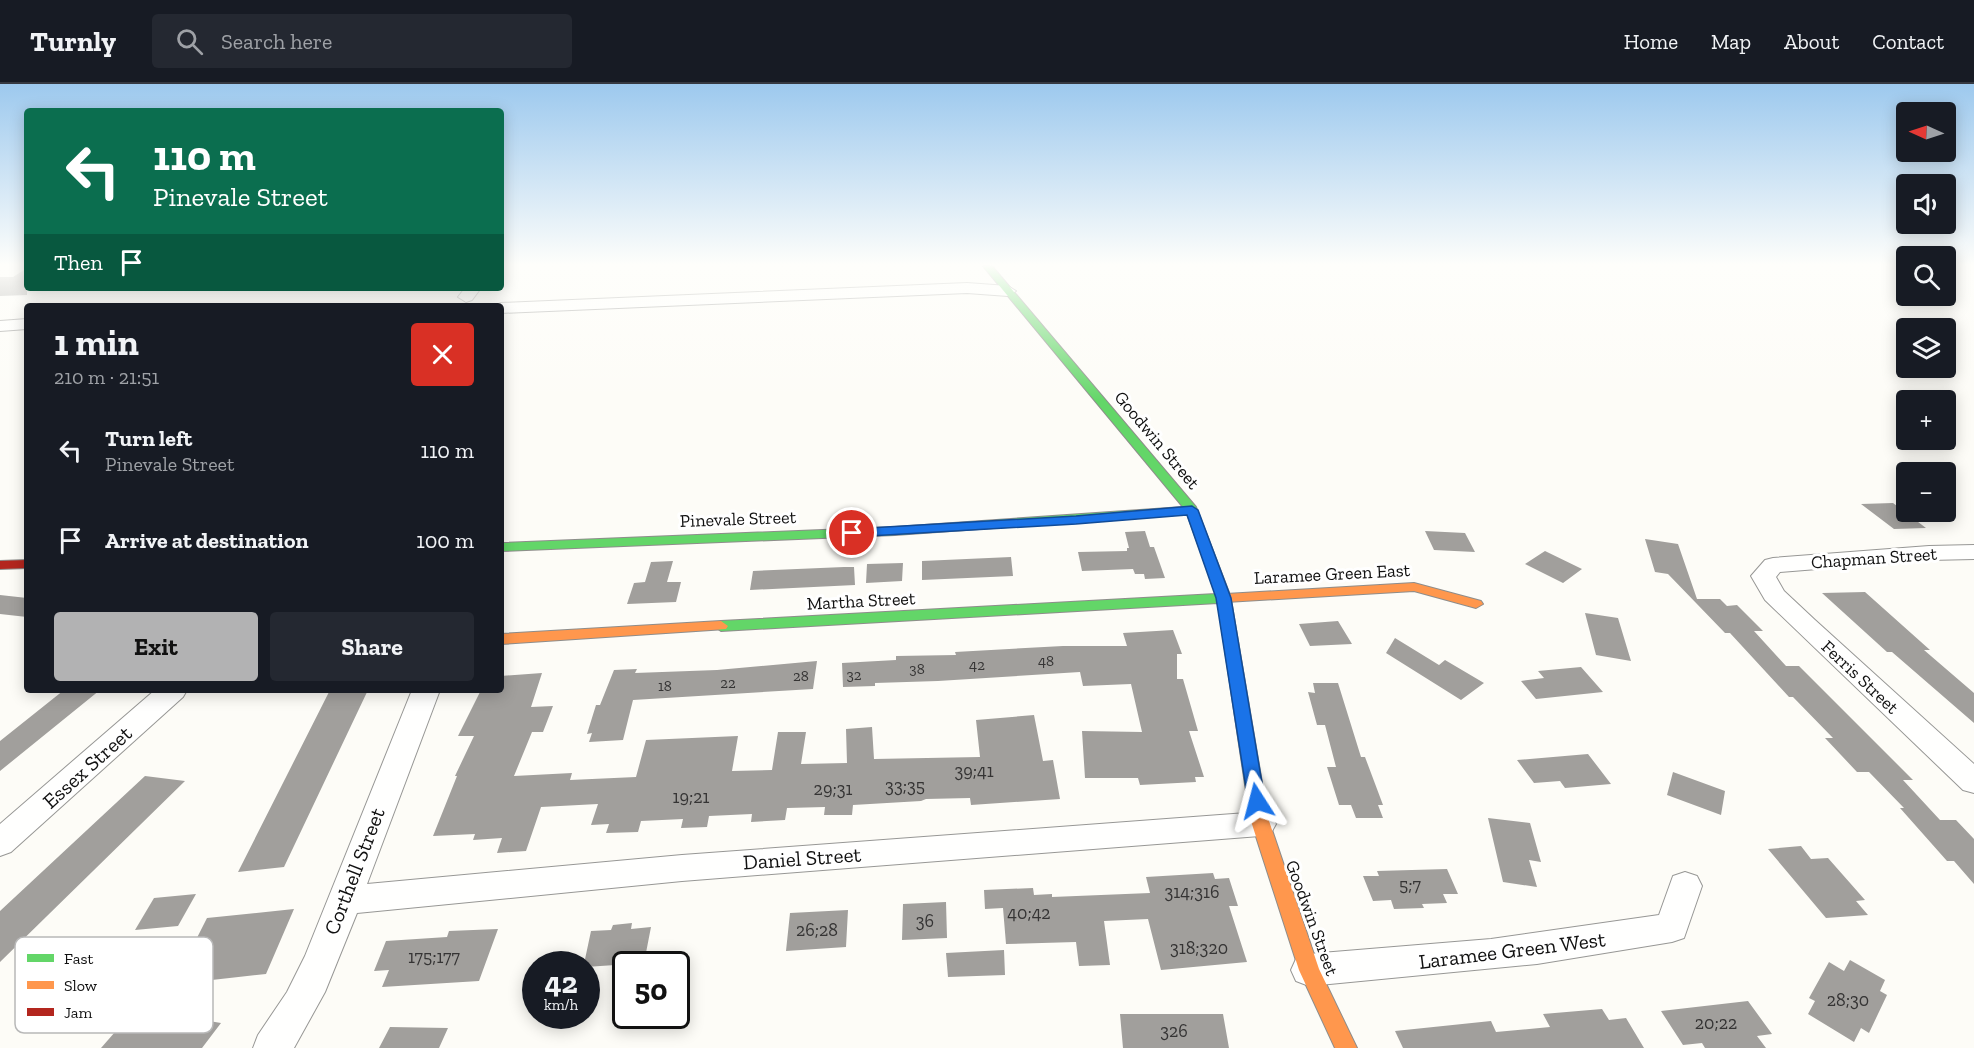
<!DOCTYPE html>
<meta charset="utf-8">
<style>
:root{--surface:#171b24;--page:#242831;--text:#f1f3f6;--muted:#9ea1a6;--line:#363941;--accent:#b2b2b3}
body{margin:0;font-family:"Zilla Slab",serif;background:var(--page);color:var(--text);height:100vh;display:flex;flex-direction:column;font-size:22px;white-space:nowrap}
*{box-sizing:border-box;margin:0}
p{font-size:20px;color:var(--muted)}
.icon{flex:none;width:33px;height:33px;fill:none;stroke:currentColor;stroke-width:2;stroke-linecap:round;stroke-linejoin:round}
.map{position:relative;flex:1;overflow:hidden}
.details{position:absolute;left:24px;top:219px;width:480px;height:390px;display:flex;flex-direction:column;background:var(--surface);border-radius:6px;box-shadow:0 3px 15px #0003}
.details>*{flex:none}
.top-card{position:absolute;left:24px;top:24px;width:480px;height:183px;border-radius:6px;box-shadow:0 3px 15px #0003;background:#0b6e4f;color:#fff;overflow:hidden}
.needle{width:39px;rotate:273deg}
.fabs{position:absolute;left:1896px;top:18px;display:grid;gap:12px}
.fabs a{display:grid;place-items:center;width:60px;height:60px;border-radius:6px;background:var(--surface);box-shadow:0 3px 15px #0003;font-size:30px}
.speed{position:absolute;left:522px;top:867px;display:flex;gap:12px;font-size:30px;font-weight:700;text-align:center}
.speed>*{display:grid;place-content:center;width:78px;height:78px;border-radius:50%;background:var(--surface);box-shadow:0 3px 15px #0003;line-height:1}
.speed small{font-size:15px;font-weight:400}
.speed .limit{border:3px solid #111;border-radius:9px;background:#fff;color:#111}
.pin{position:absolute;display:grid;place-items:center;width:51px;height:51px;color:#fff;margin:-26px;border:3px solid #fff;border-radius:50%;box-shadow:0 2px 6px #0007}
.me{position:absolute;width:66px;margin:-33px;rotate:351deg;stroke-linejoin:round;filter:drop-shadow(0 0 4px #0008)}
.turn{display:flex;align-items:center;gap:21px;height:126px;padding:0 30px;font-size:27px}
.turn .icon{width:78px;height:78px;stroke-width:2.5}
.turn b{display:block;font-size:42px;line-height:51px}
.then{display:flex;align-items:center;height:57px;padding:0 30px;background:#0003;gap:12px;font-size:22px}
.round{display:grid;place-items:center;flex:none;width:63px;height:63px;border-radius:6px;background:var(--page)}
.summary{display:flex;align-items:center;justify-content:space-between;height:102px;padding:0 30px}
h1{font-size:36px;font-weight:700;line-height:45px}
.action{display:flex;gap:12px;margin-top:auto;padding:12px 30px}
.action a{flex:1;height:69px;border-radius:6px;background:var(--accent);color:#111;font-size:24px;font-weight:700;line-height:69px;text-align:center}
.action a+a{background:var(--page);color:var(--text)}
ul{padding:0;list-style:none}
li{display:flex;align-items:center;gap:18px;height:90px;padding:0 30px}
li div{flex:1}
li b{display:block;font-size:22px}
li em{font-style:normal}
header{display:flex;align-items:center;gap:36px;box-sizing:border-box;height:84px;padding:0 30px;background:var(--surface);border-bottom:2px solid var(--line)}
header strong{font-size:28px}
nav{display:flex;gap:33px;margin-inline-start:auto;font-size:21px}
.search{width:420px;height:54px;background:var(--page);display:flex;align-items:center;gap:15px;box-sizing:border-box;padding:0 21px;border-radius:6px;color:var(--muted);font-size:22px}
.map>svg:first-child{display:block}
.building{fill:#a19f9c}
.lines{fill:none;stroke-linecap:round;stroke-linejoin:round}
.street-casing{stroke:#979795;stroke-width:2}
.fast-casing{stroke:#8e8d8b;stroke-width:2}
.slow-casing{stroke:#8e8d8b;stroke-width:2}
.jam-casing{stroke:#8e8d8b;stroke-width:2}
.street{fill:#fffffe;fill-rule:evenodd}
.fast{fill:#63d668;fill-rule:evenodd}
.slow{fill:#ff974d;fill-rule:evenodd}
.jam{fill:#b3261e;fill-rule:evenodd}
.route{fill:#1a73e8;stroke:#114b97;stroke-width:1.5}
.labels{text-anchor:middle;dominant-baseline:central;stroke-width:6;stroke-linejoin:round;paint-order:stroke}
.number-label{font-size:15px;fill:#353434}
.street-label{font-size:18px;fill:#111;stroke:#fff}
.near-number-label{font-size:18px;fill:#353434}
.near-street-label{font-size:21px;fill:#111;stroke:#fff}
.key{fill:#fff;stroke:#b8b8b8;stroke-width:1.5}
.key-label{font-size:16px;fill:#111}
</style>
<header>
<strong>Turnly</strong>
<div class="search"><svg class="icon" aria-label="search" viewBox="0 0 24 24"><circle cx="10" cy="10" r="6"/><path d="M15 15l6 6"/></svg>Search here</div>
<nav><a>Home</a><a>Map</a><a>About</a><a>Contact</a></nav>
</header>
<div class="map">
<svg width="1974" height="964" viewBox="0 0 1974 964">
<rect width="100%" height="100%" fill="#fdfcf7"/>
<path class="building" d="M27,184V211L0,212V193H13Z
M1893,419L1901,425L1926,444L1894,445L1861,420Z
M1145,447L1150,463H1154L1165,494L1145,495L1144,490H1135L1133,485L1082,487L1078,468L1127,467V464H1129L1125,448Z
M1425,447L1465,449L1475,468L1434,466Z
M1645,455L1678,460L1697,515H1720L1727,522L1737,521L1763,547H1754L1786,582H1799L1913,696H1903L1940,736H1956L1974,755V800L1954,777H1947L1900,724H1904L1869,688H1857L1825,654H1833L1793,613H1789L1730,549H1725L1668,490L1655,488Z
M1545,467L1582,485L1563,499L1525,480Z
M1011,473L1013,492L922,496V477Z
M673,477L667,498H681L676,518L627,520L634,499L645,498L651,478Z
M903,479L902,497L866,499L867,480Z
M844,483H854L855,501L750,506L753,487Z
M1865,508L1930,566H1924L1974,609V639L1892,568H1887L1822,509Z
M0,511L27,514V533L0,530Z
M1585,529L1618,534L1631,577L1596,571Z
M1338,537L1352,560L1310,562L1299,540Z
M1173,546L1182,570H1177V595H1183L1198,647H1189L1204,693H1195L1196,698L1140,701L1138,694H1085L1082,647L1142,648L1131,600L1083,602L1080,588L938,597L875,599V602L843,603L842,579L896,576V572L956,571L955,568L1063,562H1127L1123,549Z
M1395,554L1439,581L1445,576L1484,599L1461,616L1386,569Z
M817,577L813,605L633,616L623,656L589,658L592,649L587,650L596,621H600L614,586L637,585L635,589L717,586Z
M1581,583L1603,608L1536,615L1521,597L1544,594L1538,587Z
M542,589L531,623L553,622L543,648H532L514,692L572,689L570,696L636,693L646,656L738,652L732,687L772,686L778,648H806L801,680L847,679L846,645L872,643L874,675L980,673L976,636L1034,631L1043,677L1053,676L1060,715L971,721L970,714L926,715L921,717L853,721L852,731H824L825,723L787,724L785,736L751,738L752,730L709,732L707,743L681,744L683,735L641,737L638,748L606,749L609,740L591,741L598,720L541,723L526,767L497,769L502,754L473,756L475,750L433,752L457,692H455L474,652H458L481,606H501V592Z
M1313,599H1338L1361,673H1365L1383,721H1378L1383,734H1356L1351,721H1339L1327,683H1336L1325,641H1317L1308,608L1315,609Z
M64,606H100L0,687V657Z
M330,606H368L284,783L238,788Z
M1588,670L1611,700L1565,704L1560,697L1534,699L1517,676Z
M1673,688L1725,707L1721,731L1667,711Z
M145,692L185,697L0,878V827Z
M1488,734L1530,739L1541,778L1529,776L1537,803L1503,798Z
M1801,762L1811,775L1828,774L1865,816L1856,817L1868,831L1826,834L1768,765Z
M1447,785L1458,810H1443L1447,819L1422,820L1424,824L1394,825L1391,816L1373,817L1363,792H1379L1377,787Z
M1213,789L1215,795L1229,794L1238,822H1229L1247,878L1161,886L1148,835L1104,837L1110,881L1079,882L1076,858L1006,860L1003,824L985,825L984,806L1033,804L1034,811L1052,810V813L1150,809L1146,793Z
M196,810L178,842L135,846L154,814Z
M946,818L947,854L902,856L903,820Z
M294,825L266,890L203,897L173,931L221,939L202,964H101L136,924L147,926L154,918L164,919L207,834Z
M848,826L846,863L786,867L790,829Z
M632,839L631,845L651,843L644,879L586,883V880H584L591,847L611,846L613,841Z
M498,845L479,897L382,903L389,886L374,887L386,857L447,853L449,847Z
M1004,866L1005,891L948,893L946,869Z
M1850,876L1885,896L1880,907L1887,911L1869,949L1861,944L1854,958L1808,930L1815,917L1809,914L1829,878L1844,887Z
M1748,917L1772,950L1757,952L1766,964H1705L1702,959L1683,961L1661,927Z
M1602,925L1609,936L1626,934L1644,964H1403L1395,947L1491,937L1496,948L1550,943L1543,930Z
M1120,930H1223L1229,964H1123Z
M390,943L448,944L439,964H379Z"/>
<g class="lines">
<g class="street-casing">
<path id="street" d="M967,199L1008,202L1016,207L1008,212L967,209L501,229V222H494L501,219Z
M465,204H481L472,216L466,218L458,213Z
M27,235V245L0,247V237Z
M1974,461V475L1929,476L1780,488L1776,493L1784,507L1815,536L1974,680V709L1963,706L1765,516L1751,492L1765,476L1773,474L1929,462Z
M155,606H187L183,613L11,768L0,772V740Z
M412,606H440L367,800L682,771L1260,728L1271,731L1276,740L1271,749L1260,752L682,797L357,829L325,908L294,964H253L258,951L287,908L305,872Z
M1685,788L1697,792L1702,802L1684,854L1672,858L1537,880L1309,902L1296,897L1291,886L1296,875L1309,870L1491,855L1659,831L1673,792Z"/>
</g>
<g class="fast-casing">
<path id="fast" d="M983,182H992L1196,423L1230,511L1233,514L1231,516L1268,734L1265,739L1259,741L1253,739L1250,734L1218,519L721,547L714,542L721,537L1216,510L1187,430L895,451L501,467V459L895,443L1183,423Z"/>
</g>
<g class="slow-casing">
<path id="slow" d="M1414,499L1481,517L1483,520L1476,524L1414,507L1226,518L1219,514L1226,510Z
M721,537L728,542L726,545L501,560V550Z
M1259,727L1265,729L1268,734L1319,885L1357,964H1335L1299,886L1250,734L1253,729Z"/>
</g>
<g class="jam-casing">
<path id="jam" d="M27,476V484L0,485V477Z"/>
</g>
<use href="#street" class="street"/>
<use href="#fast" class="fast"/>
<use href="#slow" class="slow"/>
<use href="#jam" class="jam"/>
</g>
<linearGradient id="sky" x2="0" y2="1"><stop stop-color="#9dc9ee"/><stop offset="0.57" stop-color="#fefefb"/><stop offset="1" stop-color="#fefefb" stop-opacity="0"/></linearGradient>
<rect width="1974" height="317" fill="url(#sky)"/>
<path class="route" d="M1192,422L1198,426L1231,514L1265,717L1263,722L1257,724L1250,722L1248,717L1216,514L1187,431L1076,440L852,453L845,449L852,445L1076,432Z"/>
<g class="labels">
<g class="number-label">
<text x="1046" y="577">48</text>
<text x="977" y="581">42</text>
<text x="917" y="585">38</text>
<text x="854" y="591">32</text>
<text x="801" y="592">28</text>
<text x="728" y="599">22</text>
<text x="665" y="602">18</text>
</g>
<g class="street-label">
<text transform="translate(1157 356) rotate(50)">Goodwin Street</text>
<text transform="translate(738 435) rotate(-2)">Pinevale Street</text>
<text transform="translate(1874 474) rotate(-4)">Chapman Street</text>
<text transform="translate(1332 490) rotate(-3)">Laramee Green East</text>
<text transform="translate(861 517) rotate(-3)">Martha Street</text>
<text transform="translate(1860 593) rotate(43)">Ferris Street</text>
<text transform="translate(1312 834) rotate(70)">Goodwin Street</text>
</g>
<g class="near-number-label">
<text x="974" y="687">39;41</text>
<text x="905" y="702">33;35</text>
<text x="833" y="705">29;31</text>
<text x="691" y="713">19;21</text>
<text x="1410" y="801">5;7</text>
<text x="1192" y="808">314;316</text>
<text x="1029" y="829">40;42</text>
<text x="925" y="837">36</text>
<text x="817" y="846">26;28</text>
<text x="1199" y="864">318;320</text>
<text x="434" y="873">175;177</text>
<text x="1848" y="916">28;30</text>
<text x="1716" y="939">20;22</text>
<text x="1174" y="947">326</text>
</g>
<g class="near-street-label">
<text transform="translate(87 683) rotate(-42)">Essex Street</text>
<text transform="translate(802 774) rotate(-4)">Daniel Street</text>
<text transform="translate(354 787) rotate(-69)">Corthell Street</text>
<text transform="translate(1512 866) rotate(-7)">Laramee Green West</text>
</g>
</g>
<rect x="15" y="853" width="198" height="96" rx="9" class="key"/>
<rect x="27" y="870" width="27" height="8" fill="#63d668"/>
<rect x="27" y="897" width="27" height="8" fill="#ff974d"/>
<rect x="27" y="924" width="27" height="8" fill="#b3261e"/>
<g class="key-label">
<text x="64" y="880">Fast</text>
<text x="64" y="907">Slow</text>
<text x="64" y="934">Jam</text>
</g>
</svg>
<div class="fabs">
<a><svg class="needle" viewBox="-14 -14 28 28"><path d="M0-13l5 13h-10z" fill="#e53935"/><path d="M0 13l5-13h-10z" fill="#9ea1a6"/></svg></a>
<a><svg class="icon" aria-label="sound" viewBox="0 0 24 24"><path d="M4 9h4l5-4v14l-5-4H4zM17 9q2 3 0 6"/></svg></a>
<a><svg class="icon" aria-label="search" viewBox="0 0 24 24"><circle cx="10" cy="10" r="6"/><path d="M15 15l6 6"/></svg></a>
<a><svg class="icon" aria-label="layers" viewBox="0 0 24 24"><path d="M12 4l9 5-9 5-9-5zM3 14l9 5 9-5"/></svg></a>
<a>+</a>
<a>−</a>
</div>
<div class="speed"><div>42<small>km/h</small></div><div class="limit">50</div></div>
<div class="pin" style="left:852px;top:449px;background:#d93025"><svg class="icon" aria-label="arrive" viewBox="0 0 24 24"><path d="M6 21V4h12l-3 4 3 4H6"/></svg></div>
<svg class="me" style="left:1257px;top:717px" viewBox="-20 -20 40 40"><path d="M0-17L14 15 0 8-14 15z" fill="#1a73e8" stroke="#fff" stroke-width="4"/></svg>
<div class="top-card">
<div class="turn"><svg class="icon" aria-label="left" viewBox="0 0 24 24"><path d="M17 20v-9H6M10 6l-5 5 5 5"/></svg><div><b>110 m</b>Pinevale Street</div></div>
<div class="then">Then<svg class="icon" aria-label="arrive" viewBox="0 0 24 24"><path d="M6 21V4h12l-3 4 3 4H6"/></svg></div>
</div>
<section class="details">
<div class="summary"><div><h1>1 min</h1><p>210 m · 21:51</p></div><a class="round" style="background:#d93025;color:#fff"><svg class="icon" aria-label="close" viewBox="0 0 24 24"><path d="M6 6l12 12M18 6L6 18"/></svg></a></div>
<ul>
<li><svg class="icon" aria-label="left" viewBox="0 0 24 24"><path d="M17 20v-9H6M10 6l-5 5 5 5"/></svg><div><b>Turn left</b><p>Pinevale Street</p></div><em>110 m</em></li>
<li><svg class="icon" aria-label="arrive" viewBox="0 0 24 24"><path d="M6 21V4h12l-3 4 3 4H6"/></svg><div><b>Arrive at destination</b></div><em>100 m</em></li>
</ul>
<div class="action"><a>Exit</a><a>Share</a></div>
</section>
</div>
